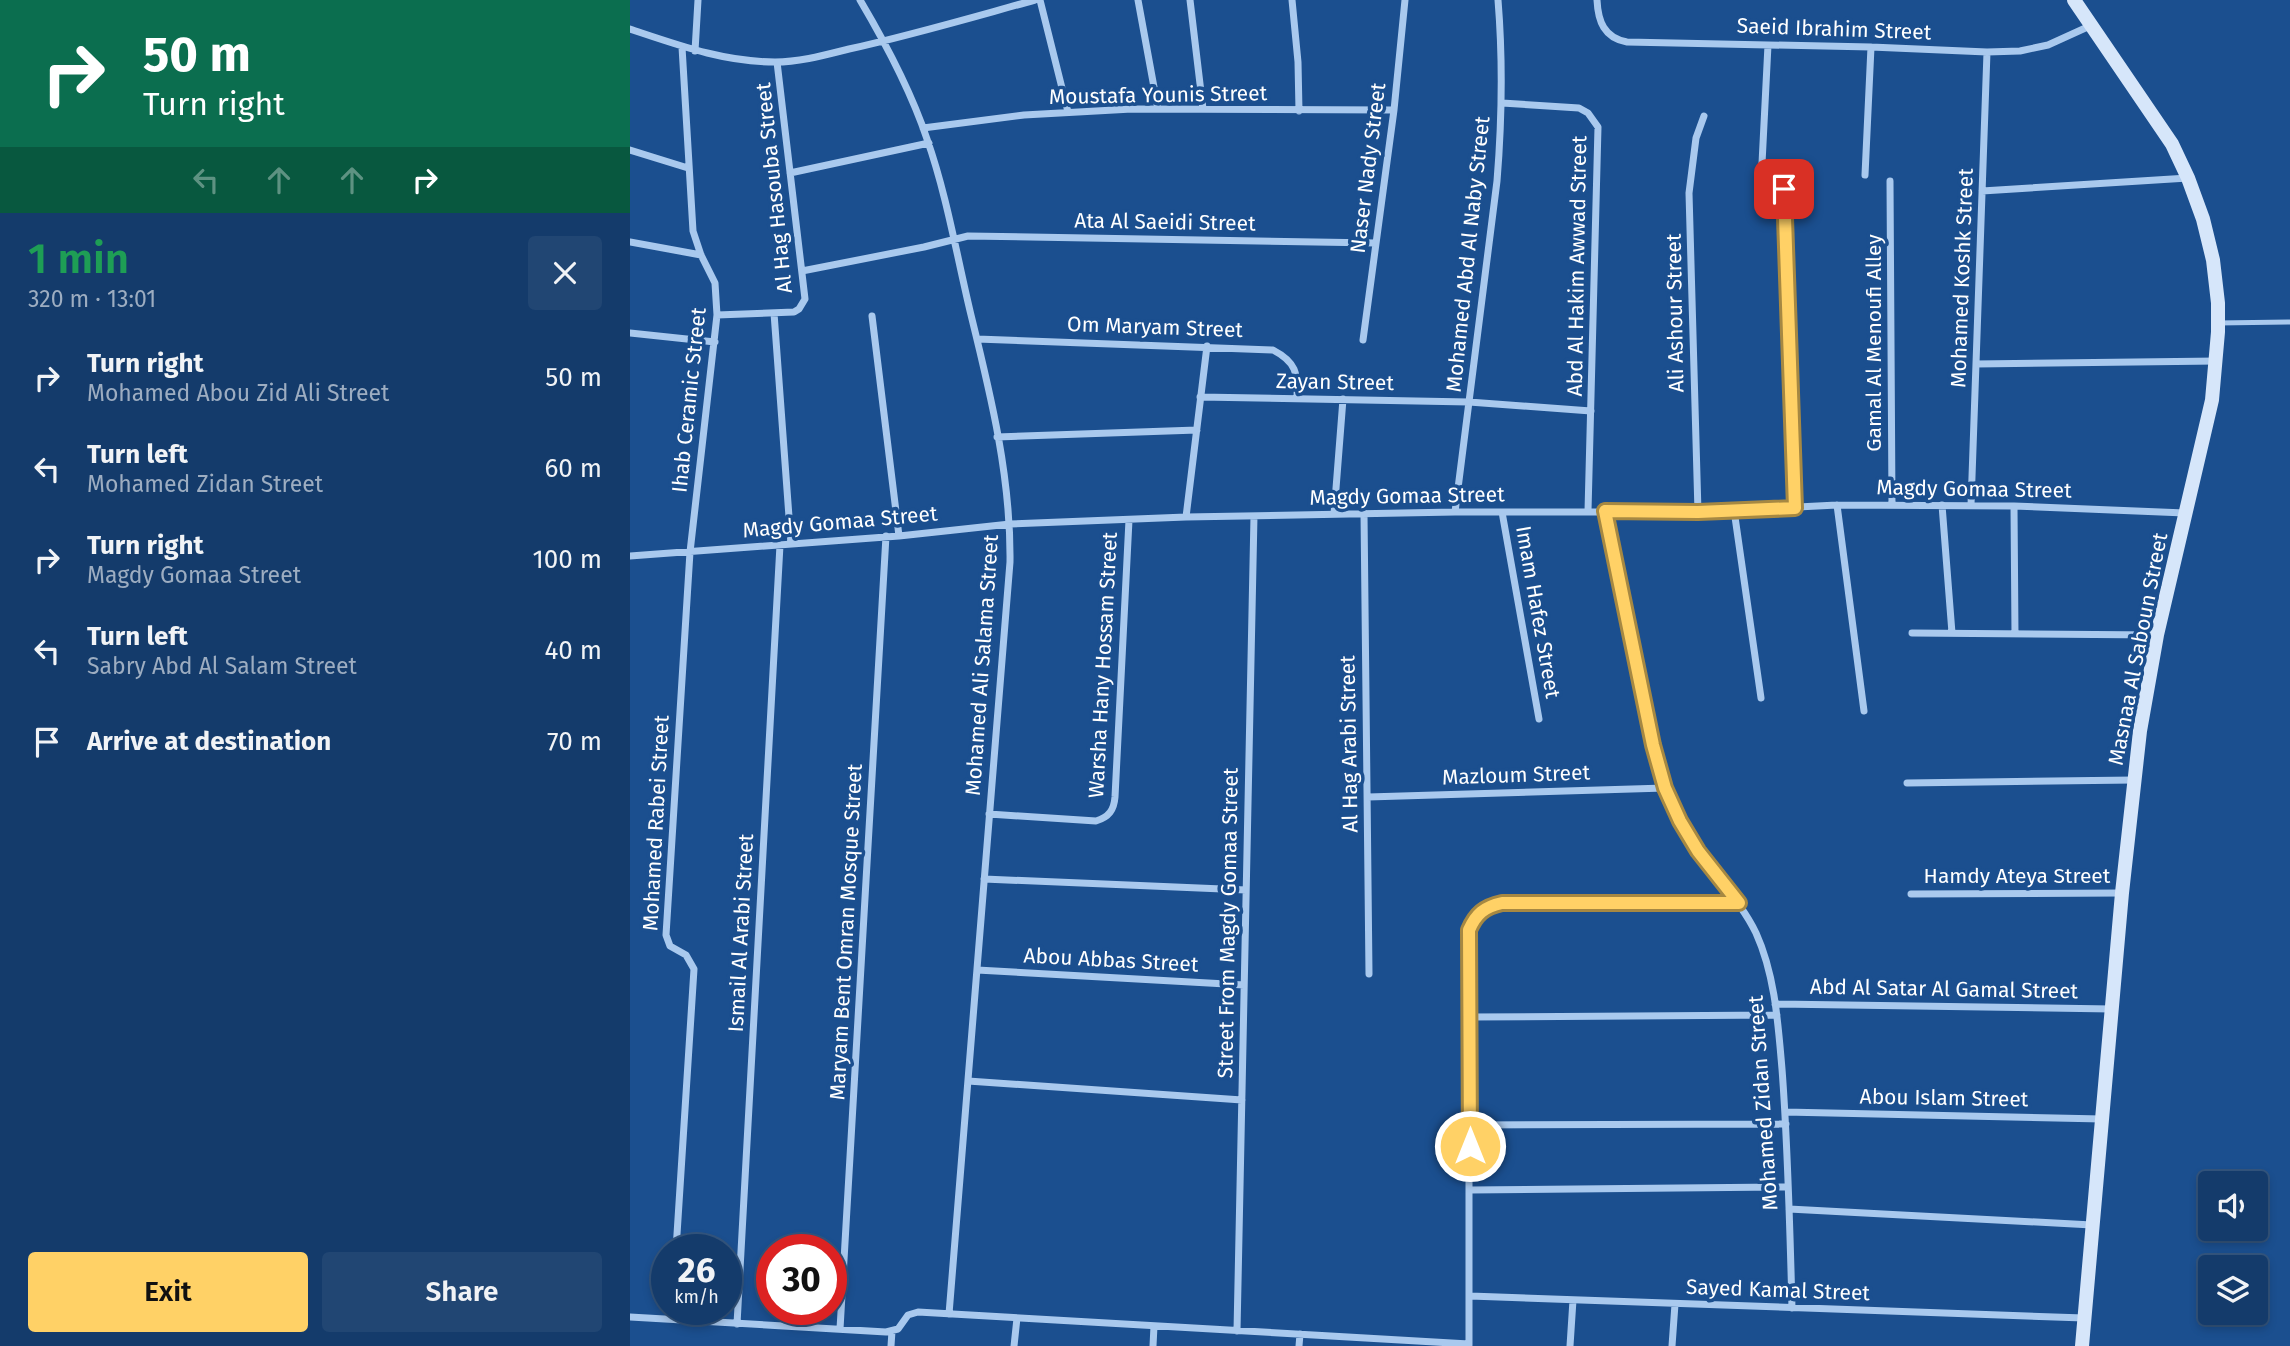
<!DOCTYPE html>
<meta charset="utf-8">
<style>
:root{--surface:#143b6b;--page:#214673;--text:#f1f3f6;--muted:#9dadc1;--line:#33557e;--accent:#ffd166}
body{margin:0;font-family:"Fira Sans",sans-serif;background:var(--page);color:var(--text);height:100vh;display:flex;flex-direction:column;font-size:26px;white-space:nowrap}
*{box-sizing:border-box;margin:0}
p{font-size:23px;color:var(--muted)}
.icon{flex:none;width:38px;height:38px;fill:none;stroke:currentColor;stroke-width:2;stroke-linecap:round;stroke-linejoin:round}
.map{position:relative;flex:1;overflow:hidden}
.details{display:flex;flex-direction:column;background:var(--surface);width:630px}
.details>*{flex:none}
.guide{background:#0b6e4f;color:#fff;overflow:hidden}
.tools{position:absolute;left:1568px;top:1171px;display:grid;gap:14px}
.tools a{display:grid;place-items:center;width:70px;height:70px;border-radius:7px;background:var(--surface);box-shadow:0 4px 10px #0003,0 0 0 2px var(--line);font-size:35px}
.speed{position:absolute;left:21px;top:1234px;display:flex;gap:14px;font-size:35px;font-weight:700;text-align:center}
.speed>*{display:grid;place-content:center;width:91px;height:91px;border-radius:50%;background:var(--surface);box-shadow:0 4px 10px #0003,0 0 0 2px var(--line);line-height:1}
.speed small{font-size:18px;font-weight:400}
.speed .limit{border:10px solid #d22;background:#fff;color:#111}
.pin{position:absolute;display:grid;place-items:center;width:60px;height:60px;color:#fff;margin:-30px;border-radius:14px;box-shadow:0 4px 10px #0006}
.me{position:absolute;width:77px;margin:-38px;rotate:0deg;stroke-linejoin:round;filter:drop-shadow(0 0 5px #0008)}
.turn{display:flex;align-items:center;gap:24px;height:147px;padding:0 28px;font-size:32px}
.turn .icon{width:91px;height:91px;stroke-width:2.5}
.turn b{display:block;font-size:49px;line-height:60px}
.lanes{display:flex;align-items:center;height:66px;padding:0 28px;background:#0003;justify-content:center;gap:35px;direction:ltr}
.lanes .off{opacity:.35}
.round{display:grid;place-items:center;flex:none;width:74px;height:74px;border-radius:7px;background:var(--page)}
.summary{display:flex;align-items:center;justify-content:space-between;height:119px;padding:0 28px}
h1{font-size:42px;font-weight:600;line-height:52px;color:#1e9e55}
.action{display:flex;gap:14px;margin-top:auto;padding:14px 28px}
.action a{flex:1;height:80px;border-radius:7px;background:var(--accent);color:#111;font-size:28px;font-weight:600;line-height:80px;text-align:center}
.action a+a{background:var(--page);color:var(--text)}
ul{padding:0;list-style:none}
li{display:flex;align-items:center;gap:21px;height:91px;padding:0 28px}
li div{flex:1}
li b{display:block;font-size:26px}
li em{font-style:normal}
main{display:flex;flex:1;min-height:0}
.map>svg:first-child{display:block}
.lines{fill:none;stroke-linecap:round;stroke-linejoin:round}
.lane{stroke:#a9c9ee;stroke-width:5}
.street{stroke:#a9c9ee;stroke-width:7}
.secondary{stroke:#d6e6fa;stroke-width:14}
.route-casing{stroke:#a68842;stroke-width:18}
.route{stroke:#ffd166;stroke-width:12}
.labels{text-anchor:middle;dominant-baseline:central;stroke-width:7;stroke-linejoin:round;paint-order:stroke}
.street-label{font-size:21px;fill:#fff;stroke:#1b4f8f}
</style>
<main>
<section class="details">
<div class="guide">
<div class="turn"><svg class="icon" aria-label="right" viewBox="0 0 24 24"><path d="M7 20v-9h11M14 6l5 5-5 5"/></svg><div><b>50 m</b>Turn right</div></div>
<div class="lanes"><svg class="icon off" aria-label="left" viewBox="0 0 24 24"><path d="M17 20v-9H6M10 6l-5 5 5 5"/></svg><svg class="icon off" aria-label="ahead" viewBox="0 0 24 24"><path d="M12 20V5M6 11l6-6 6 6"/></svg><svg class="icon off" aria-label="ahead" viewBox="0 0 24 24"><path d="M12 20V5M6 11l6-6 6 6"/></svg><svg class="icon" aria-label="right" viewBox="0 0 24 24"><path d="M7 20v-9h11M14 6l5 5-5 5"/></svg></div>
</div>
<div class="summary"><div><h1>1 min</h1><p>320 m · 13:01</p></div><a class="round"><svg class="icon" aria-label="close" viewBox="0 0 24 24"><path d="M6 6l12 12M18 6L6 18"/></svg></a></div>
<ul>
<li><svg class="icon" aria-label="right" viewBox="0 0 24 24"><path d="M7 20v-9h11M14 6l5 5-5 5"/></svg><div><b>Turn right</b><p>Mohamed Abou Zid Ali Street</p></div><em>50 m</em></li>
<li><svg class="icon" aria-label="left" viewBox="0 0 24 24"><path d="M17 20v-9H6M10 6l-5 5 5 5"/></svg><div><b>Turn left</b><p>Mohamed Zidan Street</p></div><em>60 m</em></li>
<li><svg class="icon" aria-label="right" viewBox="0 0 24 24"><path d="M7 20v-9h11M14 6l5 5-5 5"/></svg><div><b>Turn right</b><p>Magdy Gomaa Street</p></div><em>100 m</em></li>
<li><svg class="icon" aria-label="left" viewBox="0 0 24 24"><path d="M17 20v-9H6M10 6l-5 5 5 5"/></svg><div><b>Turn left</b><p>Sabry Abd Al Salam Street</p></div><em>40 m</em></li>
<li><svg class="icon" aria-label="arrive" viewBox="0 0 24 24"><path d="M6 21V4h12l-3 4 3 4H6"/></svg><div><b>Arrive at destination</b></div><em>70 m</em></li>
</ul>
<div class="action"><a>Exit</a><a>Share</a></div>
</section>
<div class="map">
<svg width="1660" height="1346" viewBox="0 0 1660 1346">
<rect width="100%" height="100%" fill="#1b4f8f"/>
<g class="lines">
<path class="lane" d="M1588,323L1660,322"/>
<path class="street" d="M230,0C256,44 281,91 297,139C317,196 327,257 341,315C361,396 381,478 380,562L319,1314
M410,0L438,112
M508,0L528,109
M560,0L573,109
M662,0L668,62L669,111
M967,0C968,21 974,38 997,42L1241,47L1357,52L1390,51L1418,45L1462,25
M0,29C48,45 94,62 145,62C170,62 195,55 219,49C282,35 343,17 405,0
M65,51L68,0
M872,103L949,108L958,113L968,127L958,511
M293,128L394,115L502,109L764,110
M0,150L58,168
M160,173L299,143
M1235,175L1241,47
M1260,181L1262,505
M1131,183L1138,45
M1155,189L1165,508
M1352,191L1558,178
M0,242L71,255
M172,271L294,247L338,236L746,243
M144,313L161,544
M87,315L164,312L169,309L175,299L147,62
M242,316L269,536
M0,333L85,342
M347,339L643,350C666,362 668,373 667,398
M733,340L764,110L775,0
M1346,364L1587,361
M570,397L839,402L961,411
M367,437L567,430
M1207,505L1234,711
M1312,505L1322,633
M1341,505L1357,52
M1384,506L1385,634
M1104,510L1131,698
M975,511L1026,759C1036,792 1049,823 1068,851C1087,879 1111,902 1126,933C1145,975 1148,1023 1152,1069C1158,1148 1160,1228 1162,1308
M825,512L867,181C872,120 873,61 868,0
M872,512L909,719
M1068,512L1059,193L1066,138L1074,116
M734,513L739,974
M704,514L713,399
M556,517L577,346
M0,556L269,536L380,524L556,517L825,512H1068L1207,505L1384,506L1555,513
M1282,633L1527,635
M1277,783L1504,780
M738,797L1035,788
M359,814L466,821C479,817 484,810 485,797L499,520
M354,879L616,890
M1281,894L1492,893
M347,970L614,985
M1145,1004L1482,1009
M839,1017L1147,1015
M338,1081L612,1100
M1155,1112L1472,1119
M840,1125L1156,1124
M840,1190L1158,1187
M1159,1209L1462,1225
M46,1250L64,969L56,955L40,946L36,935L60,552L87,315L85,283L71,255L63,231L52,47
M840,1296L1454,1318
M0,1317L256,1332L268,1329L278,1315L288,1312L839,1344
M107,1324L150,545
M210,1329L256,536
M607,1331L624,516
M839,1345V930C846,914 854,907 872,903H1109
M261,1346L262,1331
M384,1346L387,1318
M523,1346L524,1326
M669,1346L670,1334
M940,1346L943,1300
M1042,1346L1045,1304"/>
<path class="secondary" d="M1444,0L1542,144L1558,178L1573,219L1583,260L1588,303V332L1582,400L1527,635L1510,731L1492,893L1452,1346"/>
</g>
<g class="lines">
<g class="route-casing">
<path id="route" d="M840,1146L839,930C846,914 854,907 872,903H1109L1068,851L1050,821L1035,788L1023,745L975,511L1068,512L1165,508L1154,189"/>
</g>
<use href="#route" class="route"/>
</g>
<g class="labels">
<g class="street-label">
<text transform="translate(1204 29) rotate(2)">Saeid Ibrahim Street</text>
<text transform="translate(528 95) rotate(-1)">Moustafa Younis Street</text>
<text transform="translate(738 168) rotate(-83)">Naser Nady Street</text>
<text transform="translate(144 188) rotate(-96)">Al Hag Hasouba Street</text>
<text transform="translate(535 222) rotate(1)">Ata Al Saeidi Street</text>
<text transform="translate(838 254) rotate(-84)">Mohamed Abd Al Naby Street</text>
<text transform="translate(947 266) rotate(-89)">Abd Al Hakim Awwad Street</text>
<text transform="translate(1332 278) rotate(-88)">Mohamed Koshk Street</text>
<text transform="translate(1045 313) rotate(-91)">Ali Ashour Street</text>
<text transform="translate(525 327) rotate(2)">Om Maryam Street</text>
<text transform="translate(1244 343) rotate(-90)">Gamal Al Menoufi Alley</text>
<text transform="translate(705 382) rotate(1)">Zayan Street</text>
<text transform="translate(59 400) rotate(-84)">Ihab Ceramic Street</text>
<text transform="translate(1344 489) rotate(1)">Magdy Gomaa Street</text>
<text transform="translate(777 496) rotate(-1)">Magdy Gomaa Street</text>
<text transform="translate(210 522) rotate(-5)">Magdy Gomaa Street</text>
<text transform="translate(908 612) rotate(80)">Imam Hafez Street</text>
<text transform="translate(1508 649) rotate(-79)">Masnaa Al Saboun Street</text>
<text transform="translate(352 665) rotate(-86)">Mohamed Ali Salama Street</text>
<text transform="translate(473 665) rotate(-87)">Warsha Hany Hossam Street</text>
<text transform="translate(719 744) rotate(-91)">Al Hag Arabi Street</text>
<text transform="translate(886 775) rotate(-2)">Mazloum Street</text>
<text transform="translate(26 823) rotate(-87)">Mohamed Rabei Street</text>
<text x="1387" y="876">Hamdy Ateya Street</text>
<text transform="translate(598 923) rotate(-89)">Street From Magdy Gomaa Street</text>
<text transform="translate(216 932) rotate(-87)">Maryam Bent Omran Mosque Street</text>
<text transform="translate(111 933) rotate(-87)">Ismail Al Arabi Street</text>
<text transform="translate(481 960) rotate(3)">Abou Abbas Street</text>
<text transform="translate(1314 989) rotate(1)">Abd Al Satar Al Gamal Street</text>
<text transform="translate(1314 1098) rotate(1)">Abou Islam Street</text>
<text transform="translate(1133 1103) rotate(-94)">Mohamed Zidan Street</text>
<text transform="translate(1148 1290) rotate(2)">Sayed Kamal Street</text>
</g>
</g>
</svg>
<div class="tools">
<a><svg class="icon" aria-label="sound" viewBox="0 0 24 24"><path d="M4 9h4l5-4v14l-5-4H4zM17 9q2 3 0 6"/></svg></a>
<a><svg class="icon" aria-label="layers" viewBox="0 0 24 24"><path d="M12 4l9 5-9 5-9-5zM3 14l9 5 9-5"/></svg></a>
</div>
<div class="speed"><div>26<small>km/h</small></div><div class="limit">30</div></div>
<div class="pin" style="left:1154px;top:189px;background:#d93025"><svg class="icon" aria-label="arrive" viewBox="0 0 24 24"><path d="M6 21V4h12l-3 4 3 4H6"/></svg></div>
<svg class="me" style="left:840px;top:1146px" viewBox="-20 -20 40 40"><circle r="17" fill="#ffd166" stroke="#fff" stroke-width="3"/><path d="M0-11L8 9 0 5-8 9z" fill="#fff"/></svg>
</div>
</main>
